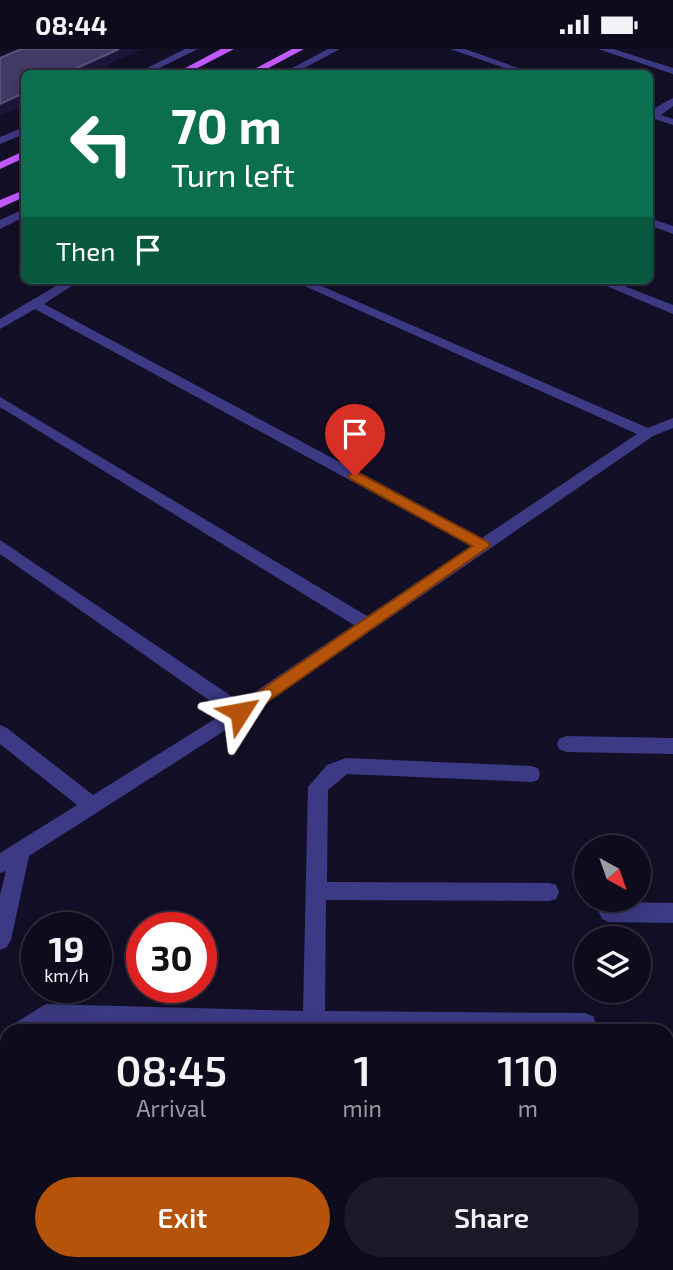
<!DOCTYPE html>
<style>
:root{--surface:#0e0b1c;--page:#1c1929;--text:#f1f3f6;--muted:#9b9ba3;--line:#2e2b3b;--accent:#b45309}
body{margin:0;font-family:"Exo 2",sans-serif;background:var(--page);color:var(--text);height:100vh;display:flex;flex-direction:column;font-size:26px;white-space:nowrap}
*{box-sizing:border-box;margin:0}
p{font-size:23px;color:var(--muted)}
.icon{flex:none;width:38px;height:38px;fill:none;stroke:currentColor;stroke-width:2;stroke-linecap:round;stroke-linejoin:round}
.map{position:relative;flex:1;overflow:hidden}
.drawer{position:absolute;left:0px;top:975px;width:674px;height:247px;display:flex;flex-direction:column;background:var(--surface);border-radius:21px 21px 0 0;box-shadow:0 4px 18px #0003,0 0 0 2px var(--line)}
.drawer>*{flex:none}
.guide{position:absolute;left:21px;top:21px;width:632px;height:214px;border-radius:10px;box-shadow:0 4px 18px #0003,0 0 0 2px var(--line);background:#0b6e4f;color:#fff;overflow:hidden}
.needle{width:46px;rotate:140deg}
.tools{position:absolute;left:574px;top:786px;display:grid;gap:14px}
.tools a{display:grid;place-items:center;width:77px;height:77px;border-radius:50%;background:var(--surface);box-shadow:0 4px 18px #0003,0 0 0 2px var(--line);font-size:35px}
.speed{position:absolute;left:21px;top:863px;display:flex;gap:14px;font-size:35px;font-weight:700;text-align:center}
.speed>*{display:grid;place-content:center;width:91px;height:91px;border-radius:50%;background:var(--surface);box-shadow:0 4px 18px #0003,0 0 0 2px var(--line);line-height:1}
.speed small{font-size:18px;font-weight:400}
.speed .limit{border:10px solid #d22;background:#fff;color:#111}
.pin{position:absolute;display:grid;place-items:center;width:60px;height:60px;color:#fff;margin:-72px -30px;border-radius:50% 50% 50% 0;rotate:-45deg;box-shadow:0 0 7px #0007}
.pin .icon{rotate:45deg}
.me{position:absolute;width:77px;margin:-38px;rotate:56deg;stroke-linejoin:round;filter:drop-shadow(0 0 5px #0008)}
.turn{display:flex;align-items:center;gap:24px;height:147px;padding:0 35px;font-size:32px}
.turn .icon{width:91px;height:91px;stroke-width:2.5}
.turn b{display:block;font-size:49px;line-height:60px}
.then{display:flex;align-items:center;height:66px;padding:0 35px;background:#0003;gap:14px;font-size:26px}
.eta{display:flex;justify-content:space-evenly;align-items:center;height:119px;text-align:center}
.eta b{font-size:42px;font-weight:600;line-height:49px}
.cta{display:flex;gap:14px;margin-top:auto;padding:14px 35px}
.cta a{flex:1;height:80px;border-radius:42px;background:var(--accent);color:#fff;font-size:28px;font-weight:600;line-height:80px;text-align:center}
.cta a+a{background:var(--page);color:var(--text)}
.status{display:flex;justify-content:space-between;align-items:center;height:49px;padding:0 35px;background:var(--surface);direction:ltr}
.status svg{height:19px;fill:currentColor}
.map>svg:first-child{display:block}
.lines{fill:none;stroke-linecap:round;stroke-linejoin:round}
.minor{fill:#3d3a85;fill-rule:evenodd}
.major{fill:#c25bff;fill-rule:evenodd}
.shaded-wall{fill:#1d163a}
.building{fill:#433a66;stroke:#5a527e;stroke-width:2}
.route{fill:#b45309;stroke:#753606;stroke-width:2}
</style>
<div class="status"><b>08:44</b><svg viewBox="0 0 49 12"><path d="M0 12V9h3v3zM5 12V6h3v6zM10 12V3h3v9zM15 12V0h3v12zM26 1h20v11H26zM47 4h2v5h-2z"/></svg></div>
<div class="map">
<svg width="673" height="1221" viewBox="0 0 673 1221">
<rect width="100%" height="100%" fill="#130f26"/>
<g class="lines">
<path class="minor" d="M185,0H198L149,24H137Z
M328,0H340L295,24H283Z
M450,0H465L532,24H519Z
M598,0H613L673,19V25Z
M673,49V57L661,66L673,70V76L655,70L649,73V62Z
M24,78V85L0,95V88Z
M24,160V168L0,180V171Z
M649,169L673,177V185L649,176Z
M66,231H81L44,255L482,489L637,385L291,231H308L648,379L673,369V379L653,387L246,668L29,807L11,891L7,898L0,901V846L6,822L0,824V804L77,756L0,695V676L7,679L93,746L226,663L0,505V491L240,653L354,576L0,358V348L367,567L471,497L35,260L0,280V270Z
M592,231H609L673,256V265Z
M566,687L673,689V705L566,703L559,700L557,695L559,690Z
M346,709L531,717L538,719L540,725L538,731L531,733L347,725L328,741L327,833L549,834L556,836L559,843L556,850L549,852L326,851L325,962L585,964L593,967L596,975L593,982H232L49,977L42,982H12L15,974L46,955L303,962L308,738L327,716Z
M609,853L673,854V874L609,873L602,870L599,863L602,856Z
M667,989H673V1011H667Z
M7,1038V1089L0,1092V1041Z
M0,1155H7V1179H0Z
M667,1204L673,1212V1221H649L648,1214H667Z
M595,1214H621L622,1221H596Z"/>
<path class="major" d="M221,0H234L188,24H176Z
M292,0H304L259,24H247Z
M24,102V109L0,120V113Z
M24,141V148L0,159V151Z"/>
</g>
<path class="shaded-wall" d="M119,0H142L90,24H66Z
M24,44V55L0,67V55Z"/>
<path class="building" d="M21,0H119L66,24H24V44L0,55V9Z"/>
<path class="route" d="M355,422L488,493L490,497L246,668H234L232,663L234,659L472,497L350,430L348,427Z"/>
</svg>
<div class="tools">
<a><svg class="needle" viewBox="-14 -14 28 28"><path d="M0-13l5 13h-10z" fill="#e53935"/><path d="M0 13l5-13h-10z" fill="#9b9ba3"/></svg></a>
<a><svg class="icon" aria-label="layers" viewBox="0 0 24 24"><path d="M12 4l9 5-9 5-9-5zM3 14l9 5 9-5"/></svg></a>
</div>
<div class="speed"><div>19<small>km/h</small></div><div class="limit">30</div></div>
<div class="pin" style="left:355px;top:427px;background:#d93025"><svg class="icon" aria-label="arrive" viewBox="0 0 24 24"><path d="M6 21V4h12l-3 4 3 4H6"/></svg></div>
<svg class="me" style="left:240px;top:663px" viewBox="-20 -20 40 40"><path d="M0-17L14 15 0 8-14 15z" fill="#b45309" stroke="#fff" stroke-width="4"/></svg>
<div class="guide">
<div class="turn"><svg class="icon" aria-label="left" viewBox="0 0 24 24"><path d="M17 20v-9H6M10 6l-5 5 5 5"/></svg><div><b>70 m</b>Turn left</div></div>
<div class="then">Then<svg class="icon" aria-label="arrive" viewBox="0 0 24 24"><path d="M6 21V4h12l-3 4 3 4H6"/></svg></div>
</div>
<section class="drawer">
<div class="eta">
<div><b>08:45</b><p>Arrival</p></div>
<div><b>1</b><p>min</p></div>
<div><b>110</b><p>m</p></div>
</div>
<div class="cta"><a>Exit</a><a>Share</a></div>
</section>
</div>
